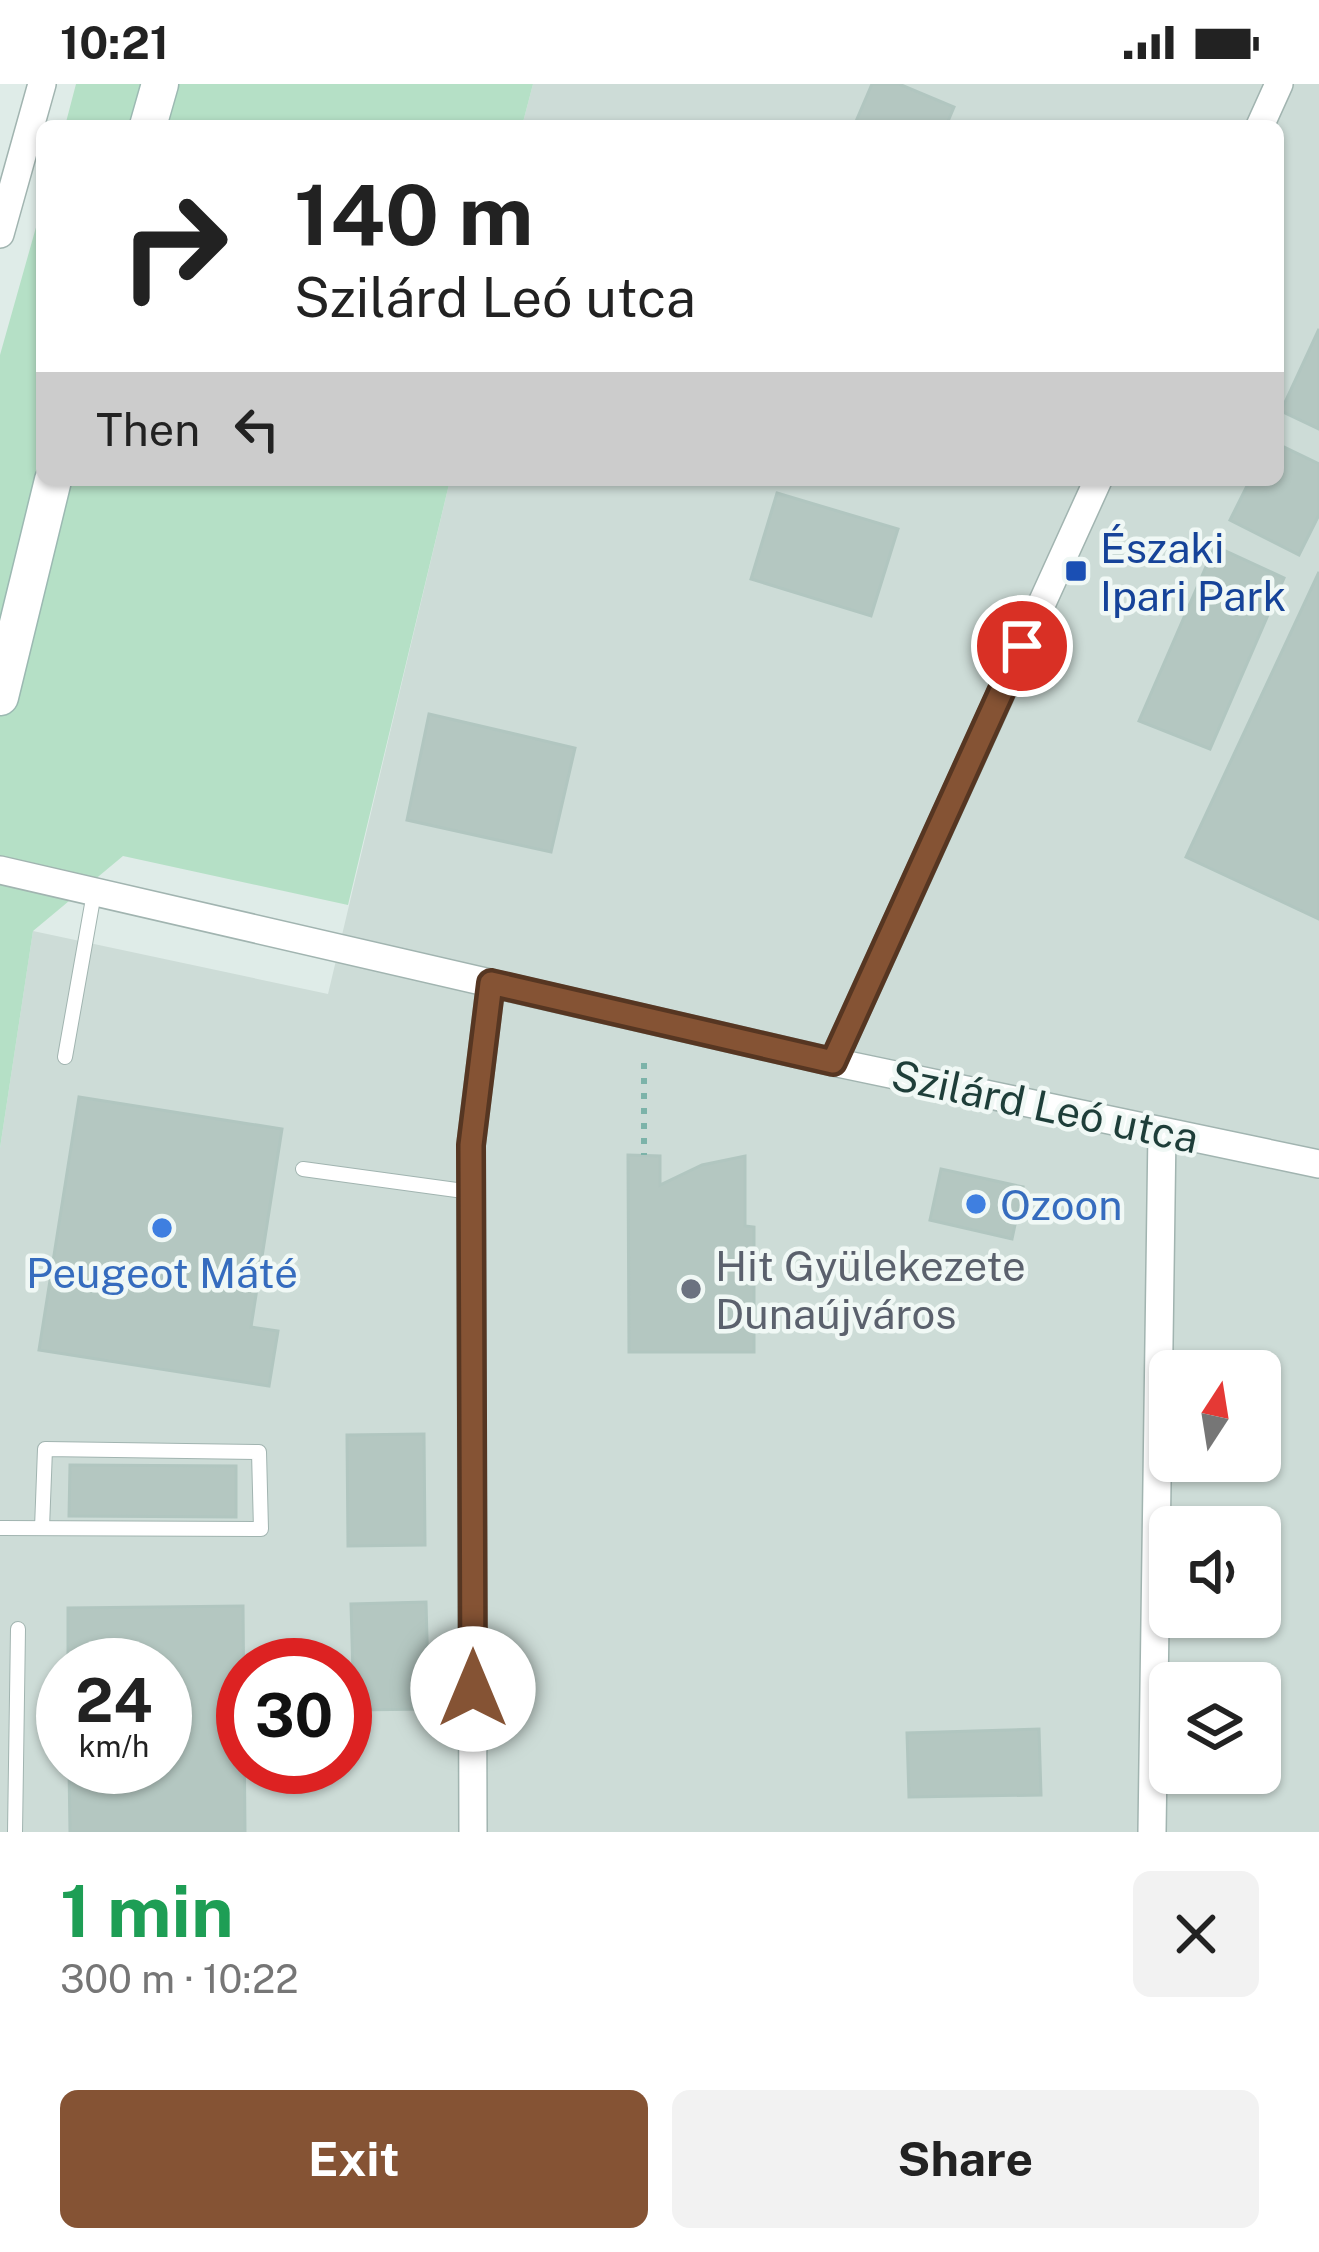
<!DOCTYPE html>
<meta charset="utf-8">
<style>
:root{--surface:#fff;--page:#f2f2f2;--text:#222;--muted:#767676;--accent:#855334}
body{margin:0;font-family:"Public Sans",sans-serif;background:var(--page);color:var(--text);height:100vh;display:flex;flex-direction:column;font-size:45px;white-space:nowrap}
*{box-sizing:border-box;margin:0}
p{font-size:39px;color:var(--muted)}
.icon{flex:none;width:66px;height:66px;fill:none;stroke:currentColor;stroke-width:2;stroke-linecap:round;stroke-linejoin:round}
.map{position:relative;height:1748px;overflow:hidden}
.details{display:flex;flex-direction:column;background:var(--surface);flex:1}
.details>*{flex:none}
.banner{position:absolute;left:36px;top:36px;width:1248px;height:366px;border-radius:18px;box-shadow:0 3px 9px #0004;background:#fff;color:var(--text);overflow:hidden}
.needle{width:78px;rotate:12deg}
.controls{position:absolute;left:1149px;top:1266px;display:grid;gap:24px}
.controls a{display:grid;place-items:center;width:132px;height:132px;border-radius:18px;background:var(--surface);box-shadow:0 3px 9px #0004;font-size:60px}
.speed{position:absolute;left:36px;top:1554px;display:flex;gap:24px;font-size:60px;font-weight:700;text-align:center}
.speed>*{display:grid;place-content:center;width:156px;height:156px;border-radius:50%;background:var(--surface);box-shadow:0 3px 9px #0004;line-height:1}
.speed small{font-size:30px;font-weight:400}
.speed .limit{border:18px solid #d22;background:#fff;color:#111}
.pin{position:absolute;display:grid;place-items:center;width:102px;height:102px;color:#fff;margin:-51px;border:6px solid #fff;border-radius:50%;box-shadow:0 3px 12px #0007}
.me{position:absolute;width:132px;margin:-66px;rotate:0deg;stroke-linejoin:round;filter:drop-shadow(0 0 9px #0008)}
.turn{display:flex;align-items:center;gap:42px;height:252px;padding:0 60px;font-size:54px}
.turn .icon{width:156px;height:156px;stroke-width:2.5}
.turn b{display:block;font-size:84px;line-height:102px}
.then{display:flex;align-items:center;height:114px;padding:0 60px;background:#0003;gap:24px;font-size:45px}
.round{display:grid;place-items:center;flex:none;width:126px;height:126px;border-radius:18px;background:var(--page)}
.overview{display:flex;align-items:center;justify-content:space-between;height:204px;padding:0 60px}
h1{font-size:72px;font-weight:700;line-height:90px;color:#1e9e55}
.button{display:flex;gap:24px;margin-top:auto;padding:24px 60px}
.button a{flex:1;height:138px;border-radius:18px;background:var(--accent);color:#fff;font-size:48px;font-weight:700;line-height:138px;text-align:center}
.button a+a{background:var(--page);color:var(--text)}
.status{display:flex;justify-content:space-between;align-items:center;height:84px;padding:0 60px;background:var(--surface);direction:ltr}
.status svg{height:33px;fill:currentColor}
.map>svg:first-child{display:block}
.built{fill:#cddcd7;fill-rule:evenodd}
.green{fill:#b5e0c6}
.building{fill:#b4c7c1;stroke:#b1c6c0;stroke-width:3}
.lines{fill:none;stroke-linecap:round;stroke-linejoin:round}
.lane-casing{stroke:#a1b4b0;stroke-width:16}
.street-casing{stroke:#a1b4b0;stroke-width:30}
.secondary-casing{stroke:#9cb9b2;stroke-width:39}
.path{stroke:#7cb3a9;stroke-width:6;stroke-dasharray:6 9;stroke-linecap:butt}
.lane{stroke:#fff;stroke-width:14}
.street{stroke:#fff;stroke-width:27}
.secondary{stroke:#fff;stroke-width:36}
.route-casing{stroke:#563622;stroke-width:30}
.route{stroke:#855334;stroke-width:21}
.transit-dot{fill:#1a4fb4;stroke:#f0f8f5;stroke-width:4.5}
.shop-dot{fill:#3f7fe0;stroke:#f0f8f5;stroke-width:4.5}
.worship-dot{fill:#6b7280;stroke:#f0f8f5;stroke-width:4.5}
.labels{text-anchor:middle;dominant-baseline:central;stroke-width:9;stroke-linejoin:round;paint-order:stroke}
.transit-label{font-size:42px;fill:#164399;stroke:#f0f8f5;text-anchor:start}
.street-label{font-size:42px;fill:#1e3e39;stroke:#f0f8f5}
.shop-label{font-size:42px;fill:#366cbe;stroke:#f0f8f5;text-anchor:start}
.worship-label{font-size:42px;fill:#5b616d;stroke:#f0f8f5;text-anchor:start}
</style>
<div class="status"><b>10:21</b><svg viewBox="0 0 49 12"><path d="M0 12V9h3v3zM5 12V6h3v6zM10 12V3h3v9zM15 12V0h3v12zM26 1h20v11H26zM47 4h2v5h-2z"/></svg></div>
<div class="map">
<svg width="1319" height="1748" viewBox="0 0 1319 1748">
<rect width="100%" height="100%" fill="#dfece8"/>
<path class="built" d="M533,0H1319V1748H0V1064L33,847L328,910L450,396H1278V42H522ZM1170,1287H1260V1377H1170ZM1170,1443H1260V1533H1170ZM63,1581H165V1683H63ZM243,1581H345V1683H243ZM1170,1599H1260V1689H1170Z"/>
<path class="green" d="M76,0H533L522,42H65Z
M42,122V396H450L348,821L123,772L33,847L0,1064V271Z"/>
<path class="building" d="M872,0H899L954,23L946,42H854Z
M1319,245V345L1281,327Z
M1278,360L1319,380V431L1299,471L1230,436L1250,396H1278Z
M777,409L898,445L871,532L751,495Z
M1215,462L1284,494L1210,665L1139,637Z
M1319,488V835L1186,773Z
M429,630L575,664L551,768L407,736Z
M79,1013L282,1045L251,1243L278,1247L269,1302L39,1266Z
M628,1071L660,1072V1101L702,1081L745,1072V1142L754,1143V1268H629Z
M941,1085L1023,1103L1012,1155L930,1136Z
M424,1350L425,1461L348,1462L347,1351Z
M70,1381L236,1382V1433L69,1432Z
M426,1518L429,1625L354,1626L351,1520Z
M243,1522L245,1748H70L69,1683H165V1581H68V1524Z
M1039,1645L1041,1711L909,1713L907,1649Z"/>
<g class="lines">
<g class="lane-casing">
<path id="lane" d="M65,973L94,809
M303,1085L471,1108
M0,1444L261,1445L259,1368L45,1365L42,1444
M15,1748L18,1545"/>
</g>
<g class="street-casing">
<path id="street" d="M1260,42L1279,0
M0,150L42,0
M0,786L833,978L1319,1080
M833,978L1098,396
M473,1748L471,1061L491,899
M1152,1748L1162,1047"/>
</g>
<g class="secondary-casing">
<path id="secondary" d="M148,42L160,0
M0,613L53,396"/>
</g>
<path class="path" d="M644,979V1071"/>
<use href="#lane" class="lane"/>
<use href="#street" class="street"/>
<use href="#secondary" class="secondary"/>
</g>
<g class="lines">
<g class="route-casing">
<path id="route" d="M473,1605L471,1061L491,899L833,978L1022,562"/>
</g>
<use href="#route" class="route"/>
</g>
<rect class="transit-dot" x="1064" y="475" width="24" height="24" rx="6"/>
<g class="shop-dot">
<circle cx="976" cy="1120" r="12"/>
<circle cx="162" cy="1144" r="12"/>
</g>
<circle class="worship-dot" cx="691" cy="1205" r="12"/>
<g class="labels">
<g class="transit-label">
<text x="1100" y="463">Északi<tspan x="1100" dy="48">Ipari Park</tspan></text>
</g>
<g class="street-label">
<text transform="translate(1045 1022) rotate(12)">Szilárd Leó utca</text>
</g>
<g class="shop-label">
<text x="1000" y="1120">Ozoon</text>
<text x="162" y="1188" text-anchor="middle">Peugeot Máté</text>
</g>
<g class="worship-label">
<text x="715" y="1181">Hit Gyülekezete<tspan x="715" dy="48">Dunaújváros</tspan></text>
</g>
</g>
</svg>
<div class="controls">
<a><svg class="needle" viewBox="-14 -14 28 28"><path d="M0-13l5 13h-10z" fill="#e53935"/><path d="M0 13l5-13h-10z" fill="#767676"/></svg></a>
<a><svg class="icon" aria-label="sound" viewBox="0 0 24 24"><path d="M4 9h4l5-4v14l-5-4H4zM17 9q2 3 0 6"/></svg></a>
<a><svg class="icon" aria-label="layers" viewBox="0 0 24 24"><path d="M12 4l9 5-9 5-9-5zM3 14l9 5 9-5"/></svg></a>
</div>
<div class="speed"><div>24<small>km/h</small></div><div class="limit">30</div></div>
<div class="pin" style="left:1022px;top:562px;background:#d93025"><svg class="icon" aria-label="arrive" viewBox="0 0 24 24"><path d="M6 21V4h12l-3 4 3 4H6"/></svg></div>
<svg class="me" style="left:473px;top:1605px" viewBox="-20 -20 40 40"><circle r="19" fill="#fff"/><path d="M0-13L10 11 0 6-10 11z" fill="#855334"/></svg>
<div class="banner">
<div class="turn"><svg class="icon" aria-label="right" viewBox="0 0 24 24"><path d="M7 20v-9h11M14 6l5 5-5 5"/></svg><div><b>140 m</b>Szilárd Leó utca</div></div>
<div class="then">Then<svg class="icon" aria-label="left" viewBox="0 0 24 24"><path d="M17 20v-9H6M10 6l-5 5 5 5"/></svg></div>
</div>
</div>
<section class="details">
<div class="overview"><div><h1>1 min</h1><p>300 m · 10:22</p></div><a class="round"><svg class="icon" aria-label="close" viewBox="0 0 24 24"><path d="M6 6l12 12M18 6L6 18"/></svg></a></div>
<div class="button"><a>Exit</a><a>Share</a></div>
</section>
